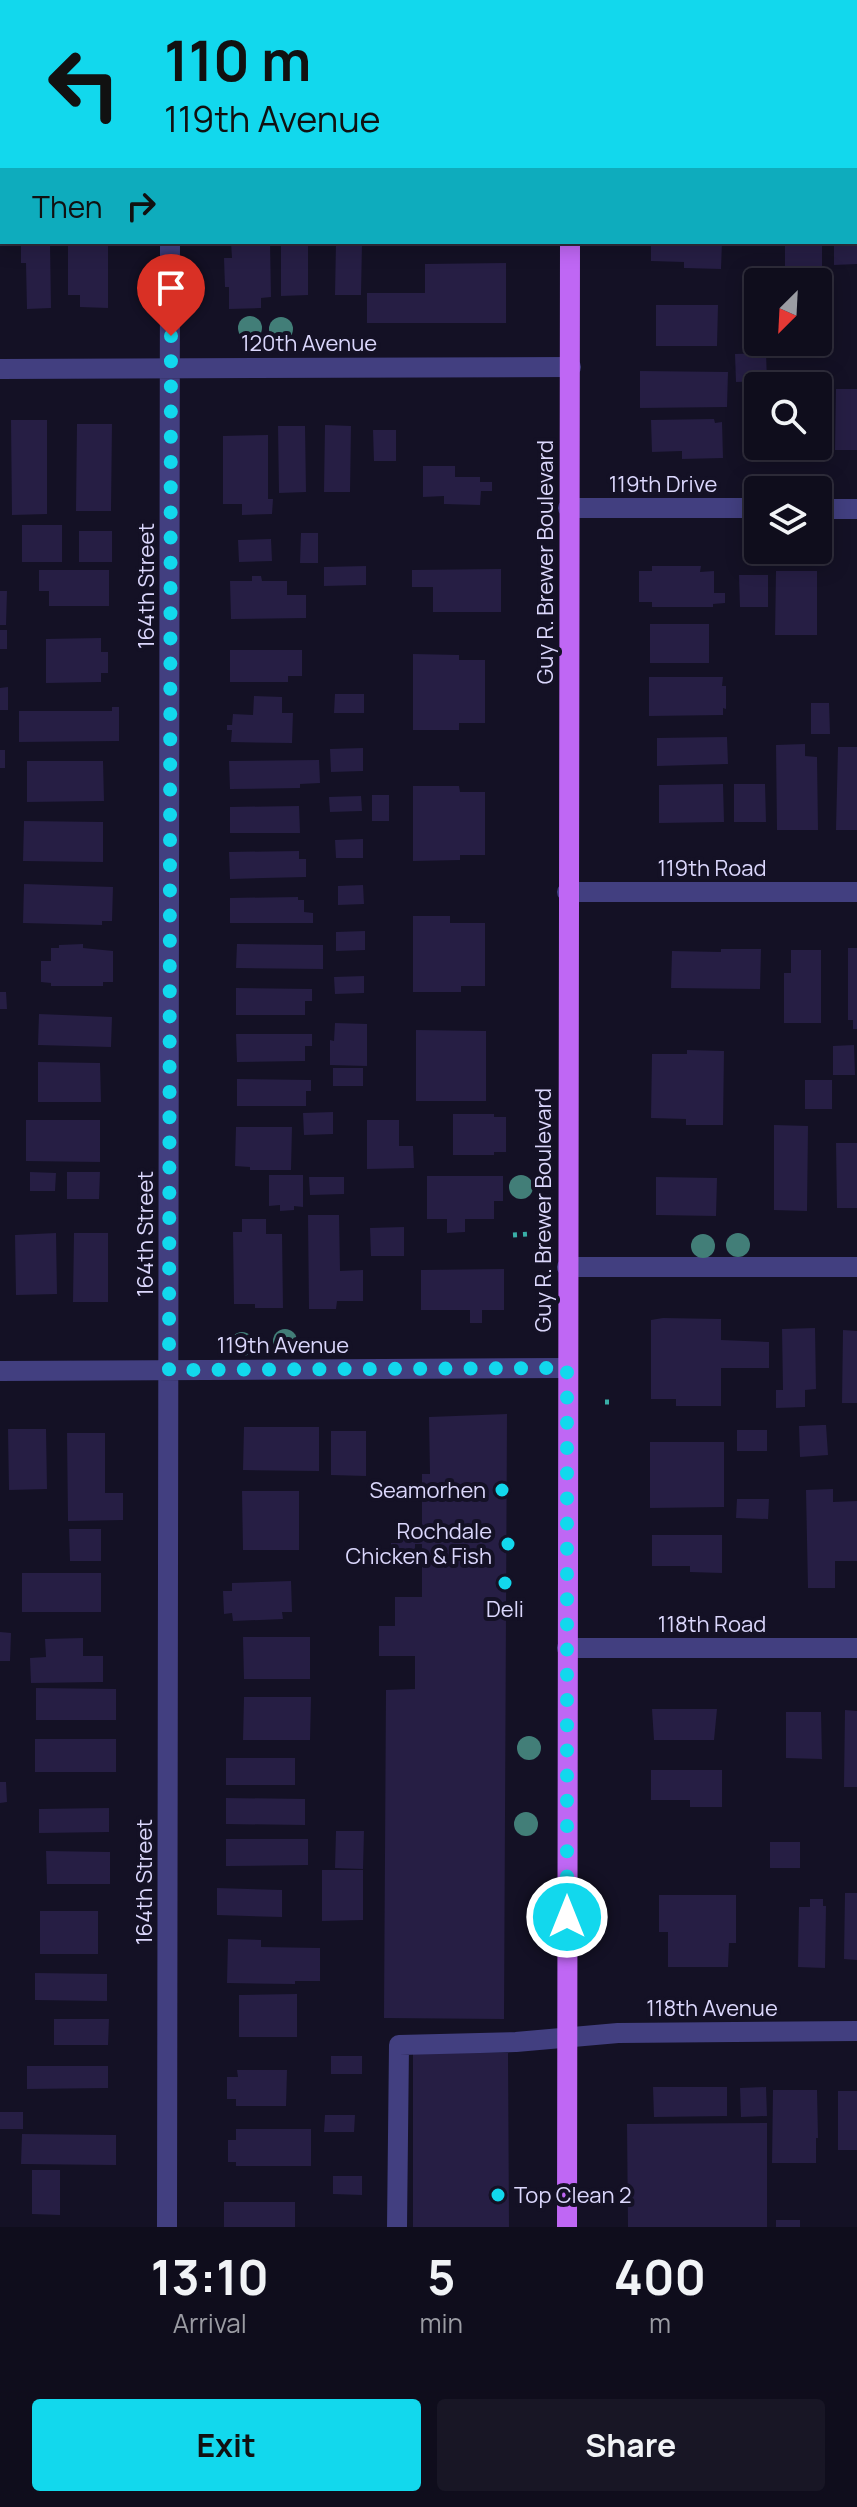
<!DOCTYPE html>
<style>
:root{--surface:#0f0d1c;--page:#181625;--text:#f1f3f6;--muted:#9b9ca3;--line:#2f2d3b;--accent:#12d8ed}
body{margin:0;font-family:Manrope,sans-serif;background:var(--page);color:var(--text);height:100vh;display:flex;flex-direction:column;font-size:30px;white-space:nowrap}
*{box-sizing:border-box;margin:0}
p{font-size:26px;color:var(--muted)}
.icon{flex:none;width:44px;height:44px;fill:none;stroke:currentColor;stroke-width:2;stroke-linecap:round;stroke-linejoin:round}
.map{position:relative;height:2227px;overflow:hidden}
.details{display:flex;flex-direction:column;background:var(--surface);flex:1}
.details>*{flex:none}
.top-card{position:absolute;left:0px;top:0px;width:858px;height:244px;box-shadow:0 4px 20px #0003,0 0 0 2px var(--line);background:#12d8ed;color:#111;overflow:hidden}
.needle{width:52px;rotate:204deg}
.tools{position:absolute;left:744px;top:268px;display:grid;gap:16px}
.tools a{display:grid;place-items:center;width:88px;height:88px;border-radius:8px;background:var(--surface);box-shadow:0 4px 20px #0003,0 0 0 2px var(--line);font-size:40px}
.pin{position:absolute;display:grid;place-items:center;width:68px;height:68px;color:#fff;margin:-82px -34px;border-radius:50% 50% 50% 0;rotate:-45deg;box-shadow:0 0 8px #0007}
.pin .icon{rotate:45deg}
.me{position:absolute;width:88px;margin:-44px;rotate:0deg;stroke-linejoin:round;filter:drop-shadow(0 0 6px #0008)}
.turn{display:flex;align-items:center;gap:28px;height:168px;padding:0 32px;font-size:36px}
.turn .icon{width:104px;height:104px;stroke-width:2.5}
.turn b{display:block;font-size:56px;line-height:68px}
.then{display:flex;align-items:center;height:76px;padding:0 32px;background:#0003;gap:16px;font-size:30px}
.eta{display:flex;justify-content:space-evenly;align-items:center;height:136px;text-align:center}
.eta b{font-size:48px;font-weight:700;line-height:56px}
.cta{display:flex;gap:16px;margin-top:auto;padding:16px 32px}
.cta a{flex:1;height:92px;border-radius:8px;background:var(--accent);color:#111;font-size:32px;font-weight:700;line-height:92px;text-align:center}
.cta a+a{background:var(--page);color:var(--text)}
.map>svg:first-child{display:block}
.building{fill:#261e44}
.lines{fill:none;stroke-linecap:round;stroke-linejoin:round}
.path{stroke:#39afa7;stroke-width:5;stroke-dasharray:4 6;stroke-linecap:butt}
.minor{stroke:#423f80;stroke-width:20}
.major{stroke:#bf67f4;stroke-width:20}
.tree{fill:#427e78}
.route{stroke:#12d8ed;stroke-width:14;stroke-dasharray:0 25.2}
.poi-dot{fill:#12d8ed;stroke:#141125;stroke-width:3}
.labels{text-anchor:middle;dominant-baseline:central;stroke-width:8;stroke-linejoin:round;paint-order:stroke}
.street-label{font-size:22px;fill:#dbd7fc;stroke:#141125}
.poi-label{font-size:22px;fill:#dbd7fc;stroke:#141125;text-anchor:end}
</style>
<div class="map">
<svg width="857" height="2227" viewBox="0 0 857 2227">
<rect width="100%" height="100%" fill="#141125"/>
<path class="building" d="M68,242H108V308L80,307V295H68Z
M231,242H270L271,297L261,298V308L229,309V287H225L224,258H232Z
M336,242L362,243L361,295H335Z
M651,242H722L721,269L684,268V262L651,261Z
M785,242H822V271L785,272Z
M834,242H857V264L834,265Z
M21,243H50L51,308L27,309L26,263H21Z
M281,243H308V295L281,296Z
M506,263V323H367V293H425V264Z
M656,305H718L717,346H656Z
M766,353L767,381L736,382L735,354Z
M640,371L728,372L727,407L640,408Z
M836,389H857V450H835Z
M818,393H820L821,406H825L826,439L818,440Z
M714,419L715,423L722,422L723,458L682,459V451L652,452L651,420Z
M11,420H47V514L12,515Z
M77,424H112L111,511H76Z
M325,425L351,426L350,492H324Z
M278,426H305L306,492L279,493Z
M373,430H396V461H374Z
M268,435V499H273L272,514L242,515V504H223V436Z
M423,466H455V477H480V482H492V491H481L480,505L444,504V496L423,497Z
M22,525H62V562H22Z
M79,531H112V562H79Z
M301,533H318V563H300Z
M271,539L272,561L239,562L238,540Z
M366,566V585L324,586V567Z
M652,566H701L700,572L714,571V593H725V603L713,604V607H652V602H639V571H652Z
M501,569V612H433V587H412V570Z
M39,570H109V606H49V591H39Z
M776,571H817V635H775Z
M739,575H768V607H740Z
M252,576H261L262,581H287V595H306V618L231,619L230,581H252Z
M0,591H7L6,625H0Z
M650,624H709V663H650Z
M0,630H7V649H0Z
M101,638V652H108V673H101V682L46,683V639Z
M230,650H302V676H288V682H230Z
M413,654L459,655V660H485V723H459V730H413Z
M649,677H723L722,686H726V709L723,708V715L649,716Z
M8,687V710H0V688Z
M335,694H364V713H334Z
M254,696L282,697V713H293L292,743L231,742L232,730H227V725H232L233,714L253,715Z
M811,703H829L830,734H811Z
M112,707H119V741L19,742V711H112Z
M727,737L728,764L657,766V738Z
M805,744V756L817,757L818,830H777L776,745Z
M838,747H857V830H836Z
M363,748V771L331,772L330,749Z
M0,750H5V768H0Z
M319,760L320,783L300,784V788L230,789L229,761Z
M27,761H103L104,801L27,802Z
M723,784L724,822L659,823V785Z
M734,784H765L766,822H734Z
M413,786H459L460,792H485V855H460V860L413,861Z
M372,795H389V821H372Z
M361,796L362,811L330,812L329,797Z
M299,806L300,833H230V807Z
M24,821L103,822V862L23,861Z
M363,839V858H336L335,840Z
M299,851V859H306V877L230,879L229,852Z
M24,884L113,887L112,921H102V925L23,923Z
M363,885L364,904L338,905V886Z
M298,897V900H304V912L313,913V923H230V898Z
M413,916H450V923H485V986H461V992H413Z
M365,931V950L336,951V932Z
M83,944V948L113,951V982H103V986H51V983L41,982V961H51V948H59V945Z
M237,944L323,945V969L236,968Z
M848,948H857V1029H853V1020H848Z
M721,949H761L760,989L671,988L672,951L721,952Z
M791,950H821V1023H784V973H791Z
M364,976V993L335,994L334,977Z
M236,988L312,989V1001H305V1015H236Z
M0,992H6L7,1009H0Z
M39,1014L112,1017L111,1047L38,1045Z
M335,1023L367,1024V1066L330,1065V1040L334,1041Z
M416,1030L486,1031V1101H416Z
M236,1034H312V1046H305V1061L237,1062Z
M854,1045L855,1075H833V1046Z
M687,1050L724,1051L723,1125H686V1119L651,1118L652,1054H687Z
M38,1062L100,1063L101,1102H38Z
M333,1068H363V1086H333Z
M237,1079L311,1080V1091H306V1106H237Z
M805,1080H832V1109H805Z
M333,1112V1134L304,1135L303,1113Z
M453,1114H494V1117H506V1152H494V1155H453Z
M26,1120H100V1162L26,1161Z
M367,1120H399V1146H413L414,1168L367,1169Z
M774,1125L808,1126L807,1211L774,1210Z
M236,1127H292L291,1170H250V1167L235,1166Z
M836,1143H857V1208H837Z
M30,1172L56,1173L55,1191H30Z
M67,1172H100L99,1199H67Z
M269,1175H303V1207L294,1206V1210L280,1211V1205L269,1206Z
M427,1176H503V1201H494V1219H465V1232L447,1233V1219H427Z
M309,1177H344V1194L310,1195Z
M656,1177L717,1178L716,1216L656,1215Z
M308,1215H339L340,1271L363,1270V1301H337L336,1309H309Z
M242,1219H266V1234H282L283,1308H255V1304H234L233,1232H242Z
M404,1227V1256H371L370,1228Z
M56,1233L57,1294L16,1295L15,1235Z
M74,1233H108V1302H73Z
M504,1269V1310H482V1323H470V1310H421V1270Z
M663,1318L721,1319V1340L769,1342V1368H721V1406H676V1399H651V1320Z
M815,1328L816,1389L805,1390V1407L776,1408V1390H783L782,1329Z
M843,1330L857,1331V1403H842Z
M507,1414L504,2019L384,2018L386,1690L415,1689V1656H379V1626H395V1597H422V1544H415V1562H390L391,1543H400V1535H422V1474H430L429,1417Z
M822,1425H826L828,1455L800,1457L799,1426Z
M244,1427H319V1471L243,1470Z
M8,1429H46L47,1489L9,1490Z
M737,1430H767V1451H737Z
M331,1431H366V1476L331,1475Z
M67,1433H105V1493H123V1520L68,1521Z
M650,1442H724V1507L650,1508Z
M833,1489V1502L857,1501V1561H835V1588H808L806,1490Z
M242,1491H299V1550H243Z
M737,1499H769L768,1519L736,1518Z
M69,1529H101V1561H70Z
M652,1535H722V1573L690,1572V1566H652Z
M22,1573H101V1612H22Z
M291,1581L292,1612H282L283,1619L233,1621L232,1613L224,1614L223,1591H232V1583Z
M0,1632L11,1633L10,1661H0Z
M243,1637H310V1679H244Z
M83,1638V1656H103V1682L31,1683L30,1658L46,1657L45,1639Z
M36,1688L116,1689V1720H36Z
M244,1697H311L310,1740H243Z
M652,1709H717L714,1740H654Z
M845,1710L857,1711V1787H844Z
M786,1712H821L822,1759L786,1758Z
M35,1739H116V1772H35Z
M226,1758H295V1785H226Z
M651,1770H722V1807H690V1800H651Z
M0,1782H6L7,1802L0,1803Z
M226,1798L305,1799V1825L226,1824Z
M109,1808V1832L39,1833V1809Z
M336,1831H364L363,1869L335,1868Z
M226,1839H308V1865L226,1866Z
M770,1842H800V1868H770Z
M46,1851L110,1852V1884H47Z
M322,1870H363V1920L322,1921Z
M217,1888L282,1890V1917L217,1915Z
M845,1893H857V1960L844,1959Z
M659,1895H736V1943H729L728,1967H668V1932H659Z
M810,1899H823V1906H826L825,1968L798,1967L799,1907H810Z
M40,1911H98V1954H40Z
M228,1939L261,1940V1947L320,1948V1981H295V1984L227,1983Z
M35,1973L107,1974V2001L35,2000Z
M297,1994V2037H239V1995Z
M54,2019H109L108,2045H54Z
M413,2052L508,2053L509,2227H413Z
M331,2056H362V2074H331Z
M27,2066H108V2088L27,2089Z
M237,2070H287L286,2106H236V2099H227V2077H238Z
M653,2087H727V2116L654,2117Z
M766,2087L767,2116L741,2117L740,2088Z
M773,2090H817L818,2138H816V2163H772Z
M838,2091H857V2150H838Z
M0,2112H23V2129H0Z
M325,2115H355L354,2132H324Z
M767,2123V2227H628L627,2124Z
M236,2129H311V2166H236V2162H228V2140H236Z
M22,2134L116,2135V2165L21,2164Z
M32,2170H60V2215L32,2214Z
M333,2176H362V2195L333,2194Z
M224,2202H295V2227H224Z
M776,2220H800V2227H776Z"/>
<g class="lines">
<path class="path" d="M513,1235L529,1234
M605,1402H615"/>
<path class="minor" d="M170,2V0
M856,134H857
M0,369L571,367
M568,508H758
M818,509H857
M567,892H857
M567,1267H857
M0,1371L567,1368
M567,1648H857
M167,2227L170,242
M397,2227L399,2045L516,2042L618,2033L857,2031"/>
<path class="major" d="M569,0V2
M567,2227L570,242"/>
</g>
<g class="tree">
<circle cx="250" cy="328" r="12"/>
<circle cx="281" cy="329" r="12"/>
<circle cx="521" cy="1187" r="12"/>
<circle cx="738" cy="1245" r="12"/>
<circle cx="703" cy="1246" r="12"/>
<circle cx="285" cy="1341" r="12"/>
<circle cx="242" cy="1344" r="12"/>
<circle cx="529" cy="1748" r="12"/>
<circle cx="526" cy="1824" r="12"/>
</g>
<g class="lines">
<path class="route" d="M171,336L169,1370L567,1368V1917"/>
</g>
<g class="poi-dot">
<circle cx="502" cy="1490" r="8"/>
<circle cx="508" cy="1544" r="8"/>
<circle cx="505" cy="1583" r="8"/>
<circle cx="498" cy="2195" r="8"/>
</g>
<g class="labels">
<g class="street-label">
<text x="309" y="343">120th Avenue</text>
<text x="663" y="484">119th Drive</text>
<text transform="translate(545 562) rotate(-90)">Guy R. Brewer Boulevard</text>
<text transform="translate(146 586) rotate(-90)">164th Street</text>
<text x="712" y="868">119th Road</text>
<text transform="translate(543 1210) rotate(-90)">Guy R. Brewer Boulevard</text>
<text transform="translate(145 1234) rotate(-90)">164th Street</text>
<text x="283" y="1345">119th Avenue</text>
<text x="712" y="1624">118th Road</text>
<text transform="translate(144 1882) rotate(-90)">164th Street</text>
<text x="712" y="2008">118th Avenue</text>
</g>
<g class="poi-label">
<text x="486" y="1490">Seamorhen</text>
<text x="492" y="1531">Rochdale<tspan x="492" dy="25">Chicken &amp; Fish</tspan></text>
<text x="505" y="1609" text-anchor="middle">Deli</text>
<text x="514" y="2195" text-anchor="start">Top Clean 2</text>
</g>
</g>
</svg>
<div class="tools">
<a><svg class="needle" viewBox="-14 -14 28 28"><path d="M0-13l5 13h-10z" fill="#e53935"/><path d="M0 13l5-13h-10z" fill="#9b9ca3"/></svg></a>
<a><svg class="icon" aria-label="search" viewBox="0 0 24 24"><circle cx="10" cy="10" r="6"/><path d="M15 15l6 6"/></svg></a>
<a><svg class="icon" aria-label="layers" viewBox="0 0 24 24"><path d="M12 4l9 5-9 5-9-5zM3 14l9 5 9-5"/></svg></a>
</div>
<div class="pin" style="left:171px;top:336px;background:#d93025"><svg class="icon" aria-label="arrive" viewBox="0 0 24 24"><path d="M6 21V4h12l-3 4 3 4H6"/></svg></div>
<svg class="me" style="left:567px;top:1917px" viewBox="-20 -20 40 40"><circle r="17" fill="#12d8ed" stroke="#fff" stroke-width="3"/><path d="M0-11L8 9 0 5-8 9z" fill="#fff"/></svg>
<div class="top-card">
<div class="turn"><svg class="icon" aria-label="left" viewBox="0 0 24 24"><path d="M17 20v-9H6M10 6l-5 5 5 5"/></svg><div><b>110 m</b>119th Avenue</div></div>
<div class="then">Then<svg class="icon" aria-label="right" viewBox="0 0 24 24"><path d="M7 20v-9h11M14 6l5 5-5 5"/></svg></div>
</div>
</div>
<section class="details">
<div class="eta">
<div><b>13:10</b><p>Arrival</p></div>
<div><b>5</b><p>min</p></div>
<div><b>400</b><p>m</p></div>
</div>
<div class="cta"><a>Exit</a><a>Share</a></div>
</section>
